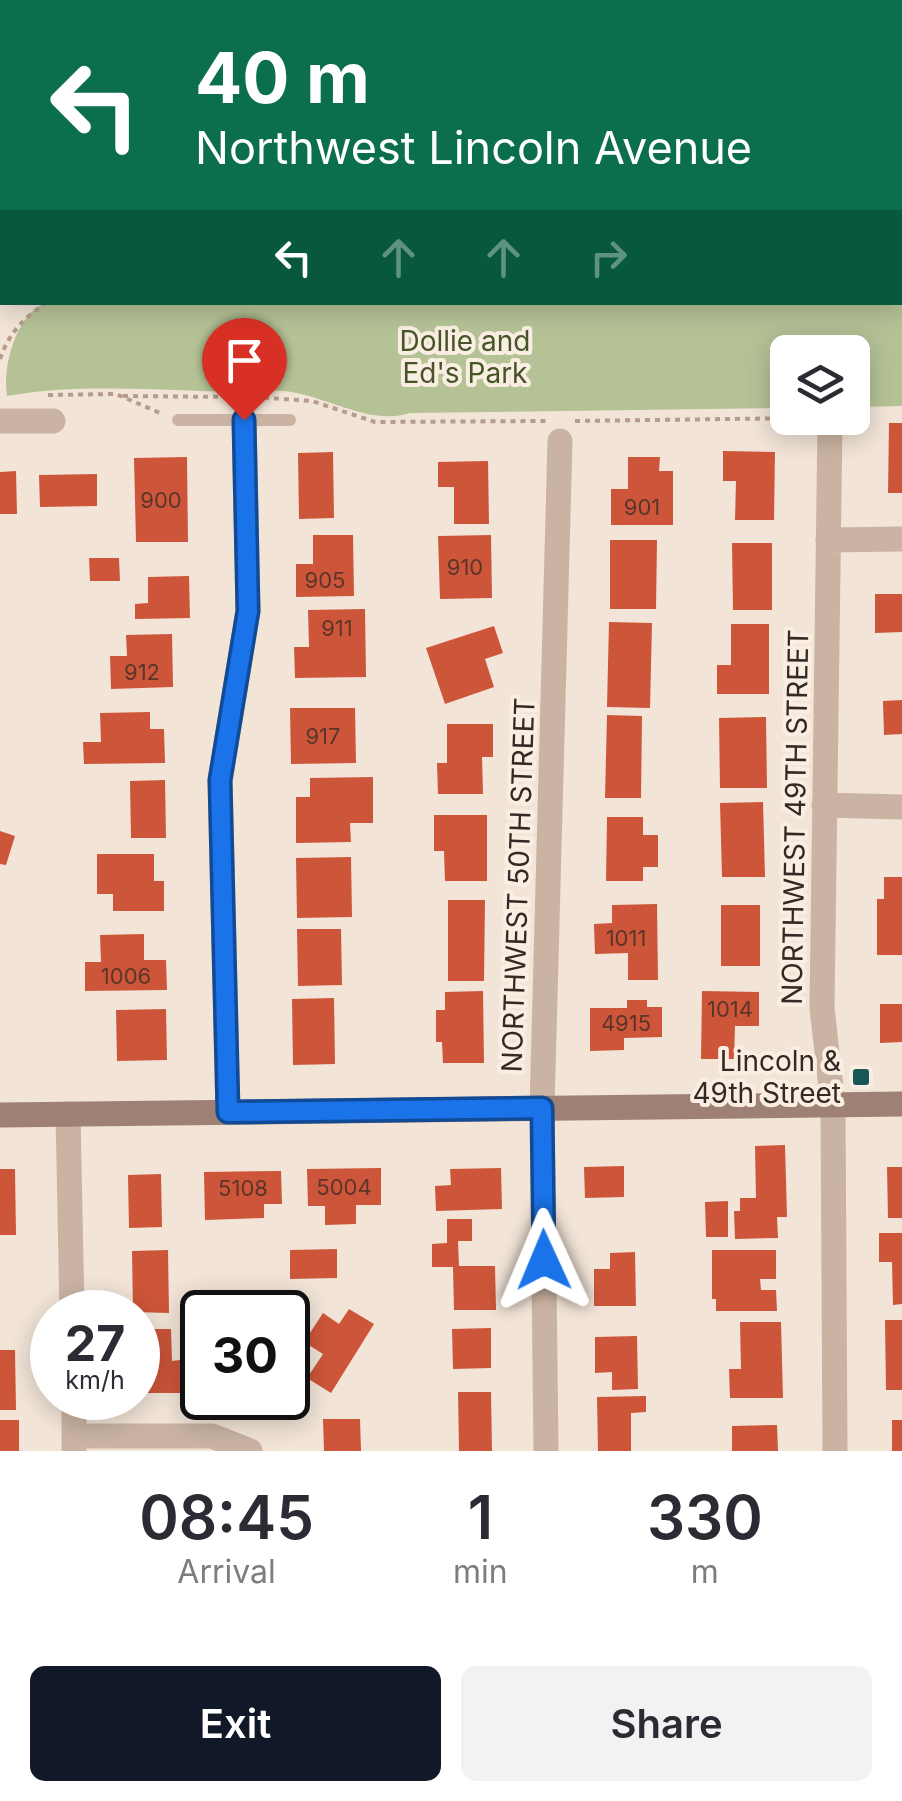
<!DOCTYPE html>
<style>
:root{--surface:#fff;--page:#f2f2f3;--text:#2b2b33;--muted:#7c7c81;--accent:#111827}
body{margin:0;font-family:Inter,sans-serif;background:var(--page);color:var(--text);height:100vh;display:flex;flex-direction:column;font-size:38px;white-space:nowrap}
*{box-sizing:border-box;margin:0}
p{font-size:32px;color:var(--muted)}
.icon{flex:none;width:55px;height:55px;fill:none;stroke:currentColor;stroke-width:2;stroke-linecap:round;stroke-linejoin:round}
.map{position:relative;height:1451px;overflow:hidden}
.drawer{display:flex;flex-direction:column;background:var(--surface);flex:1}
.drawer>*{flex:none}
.hud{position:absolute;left:0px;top:0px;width:902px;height:305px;box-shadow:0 5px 25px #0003;background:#0b6e4f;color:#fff;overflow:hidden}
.tools{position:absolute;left:770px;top:335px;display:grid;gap:20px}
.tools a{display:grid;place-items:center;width:100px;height:100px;border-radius:15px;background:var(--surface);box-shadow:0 5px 25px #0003;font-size:50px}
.speed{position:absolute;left:30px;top:1290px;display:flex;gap:20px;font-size:50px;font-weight:700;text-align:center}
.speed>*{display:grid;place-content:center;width:130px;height:130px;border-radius:50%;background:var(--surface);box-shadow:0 5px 25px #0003;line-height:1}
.speed small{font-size:25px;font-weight:400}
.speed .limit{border:5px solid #111;border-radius:15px;background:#fff;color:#111}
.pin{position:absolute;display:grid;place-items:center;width:85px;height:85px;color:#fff;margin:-102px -42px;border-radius:50% 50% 50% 0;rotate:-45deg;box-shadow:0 0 10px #0007}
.pin .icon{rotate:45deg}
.me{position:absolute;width:110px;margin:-55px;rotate:359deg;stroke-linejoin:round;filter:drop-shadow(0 0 8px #0008)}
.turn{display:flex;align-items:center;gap:35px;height:210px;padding:0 30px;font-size:45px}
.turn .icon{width:130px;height:130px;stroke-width:2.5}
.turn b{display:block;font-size:70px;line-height:85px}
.lanes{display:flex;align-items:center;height:95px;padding:0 30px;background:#0003;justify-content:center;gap:50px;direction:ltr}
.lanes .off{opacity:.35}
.eta{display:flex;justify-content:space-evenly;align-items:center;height:170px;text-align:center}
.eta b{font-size:60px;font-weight:600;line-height:70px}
.primary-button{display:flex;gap:20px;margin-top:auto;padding:20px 30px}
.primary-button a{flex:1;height:115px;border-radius:15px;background:var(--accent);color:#fff;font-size:40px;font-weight:600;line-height:115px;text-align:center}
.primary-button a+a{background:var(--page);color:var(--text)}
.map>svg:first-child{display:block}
.green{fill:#b5c296}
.building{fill:#cd563a}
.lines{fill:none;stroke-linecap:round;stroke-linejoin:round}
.path{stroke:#b69c8c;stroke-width:4;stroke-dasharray:5 5;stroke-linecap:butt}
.lane{stroke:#cab3a2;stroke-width:12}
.street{stroke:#cab3a2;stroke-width:25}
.secondary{stroke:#9e8174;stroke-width:25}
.route-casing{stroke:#114b97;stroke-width:25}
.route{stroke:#1a73e8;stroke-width:18}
.poi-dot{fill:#195758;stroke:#faeee3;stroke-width:4}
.labels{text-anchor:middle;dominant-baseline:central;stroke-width:8;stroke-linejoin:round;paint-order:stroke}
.number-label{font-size:22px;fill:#5b342a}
.park-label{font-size:28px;fill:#465427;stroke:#faeee3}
.street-label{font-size:28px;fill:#352925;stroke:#faeee3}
.poi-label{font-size:28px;fill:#352925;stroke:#faeee3;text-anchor:end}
</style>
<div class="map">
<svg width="902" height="1451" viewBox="0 0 902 1451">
<rect width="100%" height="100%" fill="#f2e4d7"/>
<path class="green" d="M362,0H902V406L853,407L852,352H788L787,408L410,413C369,426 325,395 284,391C255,389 227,392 199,391C135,389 70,385 7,396C2,365 17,314 45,303L900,302V2Z"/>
<path class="building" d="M889,423H902V493H888Z
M723,451L775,452L774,520H735L736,481H723Z
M333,452L334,518L299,519L298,453Z
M187,457L188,542H136L134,458Z
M628,457H660L659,471H673V525H611V489H628Z
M488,461L489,524H454V487H438V462Z
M16,471L17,514H0V472Z
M97,474V506L40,507L39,475Z
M313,535H353L354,596L296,597V564H313Z
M491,535L492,598L440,599L438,536Z
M610,540H657L656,609H610Z
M732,543H772V610H733Z
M89,558H119L120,581H90Z
M189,576L190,618L135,619V604L148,603V577Z
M875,594H902V632L875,633Z
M365,609L366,677L295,678L294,647H309L308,610Z
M609,622L652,623L650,708L607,707Z
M731,624H769V694H717V665H731Z
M494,626L503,653L485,659L494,687L445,704L426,648Z
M172,634L173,687L111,689L110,656H127L126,635Z
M902,700V734L884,735L883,701Z
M290,708H355L356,763L291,764Z
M150,712V729H164L165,763L84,764L83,742H101L100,713Z
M607,715L642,716L641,798H605Z
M766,717L767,788H720L719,718Z
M447,724H493V757H482L483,794H438L437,763H447Z
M373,777V823H350L351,842L296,843V797H310V778Z
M165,780L166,838H131L130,781Z
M763,802L765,877H722L720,803Z
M434,815H487V881H445L444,851H434Z
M607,817H643V835H658V867H643V881H606Z
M0,831L15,836L6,865L0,864Z
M97,854H154V881H164V911H113V894H97Z
M351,857L352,917L297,918L296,858Z
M884,877H902V955H877V899H884Z
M448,900H485L484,981H448Z
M657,904L658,980H628V953L595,954L594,924L612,923V905Z
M721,905H760V966H721Z
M297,929H341L342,985L298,986Z
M144,934V960H166L167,990L85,991V962H101L100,935Z
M483,991L484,1063H443L442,1042H436V1010H445V992Z
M702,991L759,992V1026H735L734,1059H701Z
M334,998L335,1064L293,1065L292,999Z
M627,1000H647V1007H662V1037L624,1038V1050L590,1051V1008H627Z
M880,1004H902V1042L880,1043Z
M166,1009L167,1060L117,1061L116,1010Z
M785,1145L787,1217H777L778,1238L735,1239L734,1211H740V1198H756L755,1146Z
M624,1166V1197L585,1198L584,1167Z
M887,1167H902V1218H888Z
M381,1168V1205H356V1224L325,1225V1206H308L307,1169Z
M501,1168L502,1209L436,1211L435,1186L451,1185L450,1169Z
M0,1169H15L16,1235H0Z
M281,1171L282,1204H264V1218L205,1220L204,1172Z
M161,1174L162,1227L129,1228L128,1175Z
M728,1201V1237H706L705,1202Z
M447,1219H472V1241H458L459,1266H495L496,1310H454L453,1267H432V1244L447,1243Z
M879,1233H902V1304L893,1305L892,1262H879Z
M337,1249V1278L290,1279V1250Z
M168,1250L169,1313L133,1312L132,1251Z
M712,1250H776V1279H760L761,1290H776L777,1311H716V1299H712Z
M635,1252L636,1306H594V1269H610V1253Z
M349,1309L374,1324L331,1393L307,1378L323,1354L304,1342L323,1313L339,1324Z
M885,1320H902V1390H886Z
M740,1322H781L783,1398H730L729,1369H741Z
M491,1328V1368L453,1369L452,1329Z
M138,1329H171L172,1361L180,1360V1393H138Z
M637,1336L638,1389L612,1390V1372L595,1373V1337Z
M0,1350H15L16,1410H0Z
M458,1392H491L492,1451H459Z
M646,1396V1412L631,1413V1451H598L597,1397Z
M323,1419H360L361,1451H324Z
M0,1420H19V1451H0Z
M892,1420H902V1451H892Z
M777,1425L778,1451H732V1426Z"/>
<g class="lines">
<path class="path" d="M0,359C9,333 24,317 48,302
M48,395L116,394L160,413
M123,396L234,397
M254,397L312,401L375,422L546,421
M575,421L806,418"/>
<path class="lane" d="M346,2V0
M0,115L1,114
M178,420H290"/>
<path class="street" d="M0,421H53
M830,423L822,1008L833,1105L835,1451
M828,540L902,539
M824,805L902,807
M228,1112L220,781L248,611L244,420
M68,1114L72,1312
M74,1398V1451
M74,1436H212L250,1451
M546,1451L542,1108L560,441"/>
<path class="secondary" d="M0,1115L902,1104"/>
</g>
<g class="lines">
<g class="route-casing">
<path id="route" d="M244,420L248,611L220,780L228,1112L542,1108L544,1260"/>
</g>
<use href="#route" class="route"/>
</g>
<rect class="poi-dot" x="851" y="1067" width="20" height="20" rx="5"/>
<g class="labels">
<g class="number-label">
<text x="161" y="500">900</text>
<text x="642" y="507">901</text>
<text x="465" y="567">910</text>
<text x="325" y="580">905</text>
<text x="337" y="628">911</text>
<text x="142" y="672">912</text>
<text x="323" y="736">917</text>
<text x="626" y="938">1011</text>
<text x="126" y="976">1006</text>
<text x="730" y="1009">1014</text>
<text x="626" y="1023">4915</text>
<text x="344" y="1187">5004</text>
<text x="243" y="1188">5108</text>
</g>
<g class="park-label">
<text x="465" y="341">Dollie and<tspan x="465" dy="32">Ed's Park</tspan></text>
</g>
<g class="street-label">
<text transform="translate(795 817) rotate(-89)">NORTHWEST 49TH STREET</text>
<text transform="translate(518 885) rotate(-88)">NORTHWEST 50TH STREET</text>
</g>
<g class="poi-label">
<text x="841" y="1061">Lincoln &amp;<tspan x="841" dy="32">49th Street</tspan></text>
</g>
</g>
</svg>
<div class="tools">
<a><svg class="icon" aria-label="layers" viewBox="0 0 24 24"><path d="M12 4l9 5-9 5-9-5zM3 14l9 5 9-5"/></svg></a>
</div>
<div class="speed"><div>27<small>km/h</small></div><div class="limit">30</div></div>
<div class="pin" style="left:244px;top:420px;background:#d93025"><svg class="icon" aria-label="arrive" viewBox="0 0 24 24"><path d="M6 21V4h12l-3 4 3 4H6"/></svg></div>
<svg class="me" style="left:544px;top:1260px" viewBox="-20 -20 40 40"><path d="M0-17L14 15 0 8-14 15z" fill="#1a73e8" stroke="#fff" stroke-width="4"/></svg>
<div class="hud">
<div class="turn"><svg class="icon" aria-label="left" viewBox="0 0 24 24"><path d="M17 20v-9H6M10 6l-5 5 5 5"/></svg><div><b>40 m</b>Northwest Lincoln Avenue</div></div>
<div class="lanes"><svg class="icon" aria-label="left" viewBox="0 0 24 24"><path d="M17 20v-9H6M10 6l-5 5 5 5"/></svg><svg class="icon off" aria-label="ahead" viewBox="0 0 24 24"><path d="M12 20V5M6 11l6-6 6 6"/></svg><svg class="icon off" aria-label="ahead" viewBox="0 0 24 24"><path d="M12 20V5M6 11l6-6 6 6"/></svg><svg class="icon off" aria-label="right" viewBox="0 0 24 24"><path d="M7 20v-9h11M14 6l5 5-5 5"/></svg></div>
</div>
</div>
<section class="drawer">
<div class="eta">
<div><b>08:45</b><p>Arrival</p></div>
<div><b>1</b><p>min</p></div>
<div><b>330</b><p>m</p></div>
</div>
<div class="primary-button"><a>Exit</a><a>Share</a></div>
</section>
